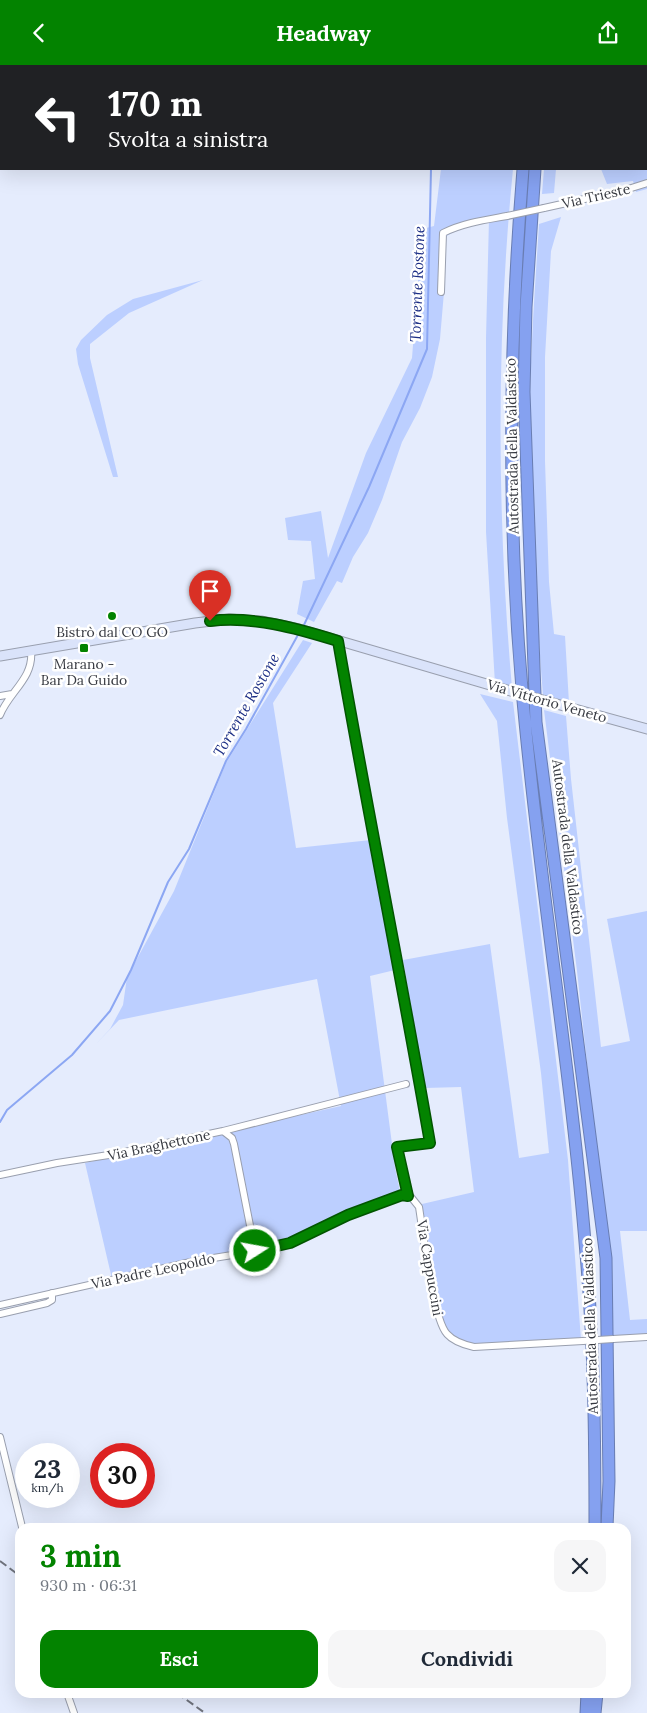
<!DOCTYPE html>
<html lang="it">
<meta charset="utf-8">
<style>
:root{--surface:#fff;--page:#f6f6f7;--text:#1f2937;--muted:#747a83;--accent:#038300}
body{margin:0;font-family:Lora,serif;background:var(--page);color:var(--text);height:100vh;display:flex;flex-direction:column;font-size:19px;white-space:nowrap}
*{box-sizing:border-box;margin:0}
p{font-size:16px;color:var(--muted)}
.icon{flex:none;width:28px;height:28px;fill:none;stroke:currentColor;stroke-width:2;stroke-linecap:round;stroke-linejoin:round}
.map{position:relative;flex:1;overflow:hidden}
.side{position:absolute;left:15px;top:1458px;width:616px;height:175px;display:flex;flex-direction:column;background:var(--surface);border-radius:15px;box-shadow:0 5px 20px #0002}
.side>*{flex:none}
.guide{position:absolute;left:0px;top:0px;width:648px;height:105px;box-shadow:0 5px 20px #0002;background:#202124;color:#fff;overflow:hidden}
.speed{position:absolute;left:15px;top:1378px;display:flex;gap:10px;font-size:25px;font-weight:700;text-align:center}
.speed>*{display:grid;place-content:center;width:65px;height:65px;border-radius:50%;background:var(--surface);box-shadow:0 5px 20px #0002;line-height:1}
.speed small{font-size:12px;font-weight:400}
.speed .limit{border:8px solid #d22;background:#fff;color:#111}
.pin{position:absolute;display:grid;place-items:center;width:42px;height:42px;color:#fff;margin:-51px -21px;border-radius:50% 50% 50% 0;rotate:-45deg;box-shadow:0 0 5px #0007}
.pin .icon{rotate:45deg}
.me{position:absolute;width:55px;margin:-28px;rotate:79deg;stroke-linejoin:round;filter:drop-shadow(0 0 4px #0008)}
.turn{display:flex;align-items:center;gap:18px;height:105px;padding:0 25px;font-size:22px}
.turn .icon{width:65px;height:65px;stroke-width:2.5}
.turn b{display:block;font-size:35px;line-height:42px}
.round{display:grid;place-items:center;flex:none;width:52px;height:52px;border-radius:15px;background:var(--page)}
.overview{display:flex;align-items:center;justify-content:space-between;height:85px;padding:0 25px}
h1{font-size:30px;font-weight:700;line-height:38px;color:var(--accent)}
.button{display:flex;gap:10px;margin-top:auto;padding:10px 25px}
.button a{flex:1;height:58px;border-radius:15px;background:var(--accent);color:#fff;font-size:20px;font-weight:700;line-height:58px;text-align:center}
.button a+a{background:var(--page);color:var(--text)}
header{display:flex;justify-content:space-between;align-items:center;height:65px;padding:0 25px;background:var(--accent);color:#fff;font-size:22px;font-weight:700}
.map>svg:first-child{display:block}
.green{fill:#bccfff}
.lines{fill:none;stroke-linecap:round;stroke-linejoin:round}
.stream{stroke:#8ca7f3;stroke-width:2}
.street-casing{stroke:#999fae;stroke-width:8}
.secondary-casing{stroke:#999fae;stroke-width:11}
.highway-casing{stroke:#697db2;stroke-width:13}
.street{stroke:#fff;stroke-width:6}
.secondary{stroke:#dae3fa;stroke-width:9}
.highway{stroke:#85a1f0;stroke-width:11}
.rail{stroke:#70747e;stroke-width:2;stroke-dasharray:8 4;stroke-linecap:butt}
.street-bridge-casing{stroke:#999fae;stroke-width:8;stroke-linecap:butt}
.secondary-bridge-casing{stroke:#999fae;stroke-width:11;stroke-linecap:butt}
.street-bridge{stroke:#fff;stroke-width:6}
.secondary-bridge{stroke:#dae3fa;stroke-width:9}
.route-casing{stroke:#025500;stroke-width:12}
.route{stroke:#038300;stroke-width:9}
.poi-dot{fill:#038300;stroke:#fff;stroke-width:2}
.labels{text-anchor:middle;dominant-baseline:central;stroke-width:5;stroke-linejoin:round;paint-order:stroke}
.street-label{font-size:14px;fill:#363940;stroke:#fff}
.poi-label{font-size:14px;fill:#363940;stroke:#fff}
.water-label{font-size:15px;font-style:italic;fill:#1d2f85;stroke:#fff}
</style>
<header><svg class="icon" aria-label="back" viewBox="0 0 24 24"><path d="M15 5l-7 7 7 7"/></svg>Headway<svg class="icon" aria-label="share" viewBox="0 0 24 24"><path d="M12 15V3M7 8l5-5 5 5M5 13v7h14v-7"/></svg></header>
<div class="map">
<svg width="647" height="1648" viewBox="0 0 647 1648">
<rect width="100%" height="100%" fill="#e5ecfd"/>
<path class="green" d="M555,0H647V124L636,127L633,116L607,119L601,104H646V1Z
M441,104H513C496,276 497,450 512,623L495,619L486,467V273L489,154L465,161L441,174L444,227L440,274L432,312L420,343L402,377L382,435L368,468L353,492L342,518L337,516L314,557L297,549L303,516L315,514L311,476L288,475L285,453L321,446L328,493L366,388L412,293L422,164L434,161Z
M544,104H556L554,128L542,129Z
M561,152L551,186L545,292V396L549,517L554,569L565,571L569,638L543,631C537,553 532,475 530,397C528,318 534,238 539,159Z
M203,215L129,248L90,279V293L118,412H113L78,299L76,284L81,275L107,250L133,234Z
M303,575L312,578L273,638L296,783L371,775L395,905L370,911L395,1102L400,1127L345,1148L291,1175L112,1214L85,1098L341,1041L317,914L119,955L96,979L110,964L123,940L127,912L174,826L226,698Z
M480,629L513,637L568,1095L581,1275L482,1279C458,1277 453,1274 441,1254L422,1139L474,1127L461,1022L425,1023L403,895L490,879L519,1093L549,1088L541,1008L507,753L497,656Z
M544,645L566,651L571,714L601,982L630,976L607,854L647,846V1166H620L630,1255L647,1254V1270L611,1273L592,1044L577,906Z"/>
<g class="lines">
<path class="stream" d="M451,1L452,0
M303,562L369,422L427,284L431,104
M0,1057L7,1045L72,990L110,946L131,905L168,817L189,784L226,696L246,664L299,568"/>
<g class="street-casing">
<path id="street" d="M544,143L625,125L647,118
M441,227L443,168C463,158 485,155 507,151
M339,576L359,699L430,1078L397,1082L408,1131
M0,631L12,629
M0,650C9,627 34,613 31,586
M223,1066L406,1019
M0,1110L57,1098L115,1089L223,1066L232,1073L234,1079L255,1186
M0,1240L195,1196L269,1184L305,1172L371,1140L402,1130L411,1132L419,1142C423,1167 433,1254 447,1269C454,1277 465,1280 474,1282L583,1276
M0,1249L47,1238L52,1235V1228
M613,1274L647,1272
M0,1372L22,1462
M67,1628L74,1648"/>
</g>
<g class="secondary-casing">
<path id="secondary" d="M0,591L195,558L229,554L261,556L299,564L507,625
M553,638L647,664"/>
</g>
<g class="highway-casing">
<path id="highway" d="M533,1V0
M545,1V0
M523,104C509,277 507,450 522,624C538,813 571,1000 586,1189C594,1280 595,1371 595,1462
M535,104L526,242L524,327L536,657L606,1193L609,1416L607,1462
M586,1648L587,1628
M595,1648L597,1628"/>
</g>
<use href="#street" class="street"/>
<use href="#secondary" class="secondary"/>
<use href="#highway" class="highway"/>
<path class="rail" d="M0,1496L20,1511
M177,1628L205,1648"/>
<g class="street-bridge-casing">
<path id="street-bridge" d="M507,151L544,143
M583,1276L613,1274"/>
</g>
<g class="secondary-bridge-casing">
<path id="secondary-bridge" d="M507,625L553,638"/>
</g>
<use href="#street-bridge" class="street-bridge"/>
<use href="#secondary-bridge" class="secondary-bridge"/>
</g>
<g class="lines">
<g class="route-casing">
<path id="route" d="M210,556C254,551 296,563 338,576C367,744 401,910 430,1078L397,1082L408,1131L402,1130L348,1150L290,1178L255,1186"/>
</g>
<use href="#route" class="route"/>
</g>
<g class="poi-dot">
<circle cx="112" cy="551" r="5"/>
<rect x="79" y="578" width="10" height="10" rx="2.5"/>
</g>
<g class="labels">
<g class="street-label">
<text transform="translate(596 131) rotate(-13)">Via Trieste</text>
<text transform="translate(512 381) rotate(-91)">Autostrada della Valdastico</text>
<text transform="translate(547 636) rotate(16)">Via Vittorio Veneto</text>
<text transform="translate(568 782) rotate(83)">Autostrada della Valdastico</text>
<text transform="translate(159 1080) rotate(-12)">Via Braghettone</text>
<text transform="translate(430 1203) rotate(80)">Via Cappuccini</text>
<text transform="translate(153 1206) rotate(-12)">Via Padre Leopoldo</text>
<text transform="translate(590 1261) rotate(-92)">Autostrada della Valdastico</text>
</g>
<g class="poi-label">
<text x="112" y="567">Bistrò dal CO GO</text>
<text x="84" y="599">Marano -<tspan x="84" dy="16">Bar Da Guido</tspan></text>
</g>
<g class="water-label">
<text transform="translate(417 219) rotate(-88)">Torrente Rostone</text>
<text transform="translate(246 640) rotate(-60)">Torrente Rostone</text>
</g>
</g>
</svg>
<div class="speed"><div>23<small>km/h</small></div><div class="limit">30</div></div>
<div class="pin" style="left:210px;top:556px;background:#d93025"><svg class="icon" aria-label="arrive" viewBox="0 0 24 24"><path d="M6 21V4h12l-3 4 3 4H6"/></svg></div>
<svg class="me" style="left:255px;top:1186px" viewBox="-20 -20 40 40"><circle r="17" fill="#038300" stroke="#fff" stroke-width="3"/><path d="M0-11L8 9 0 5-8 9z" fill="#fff"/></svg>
<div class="guide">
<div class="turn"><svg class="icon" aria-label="left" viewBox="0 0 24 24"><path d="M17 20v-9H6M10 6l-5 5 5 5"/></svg><div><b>170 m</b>Svolta a sinistra</div></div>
</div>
<section class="side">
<div class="overview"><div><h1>3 min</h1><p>930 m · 06:31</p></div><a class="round"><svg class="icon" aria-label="close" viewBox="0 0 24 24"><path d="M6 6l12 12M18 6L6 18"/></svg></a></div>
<div class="button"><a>Esci</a><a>Condividi</a></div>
</section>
</div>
